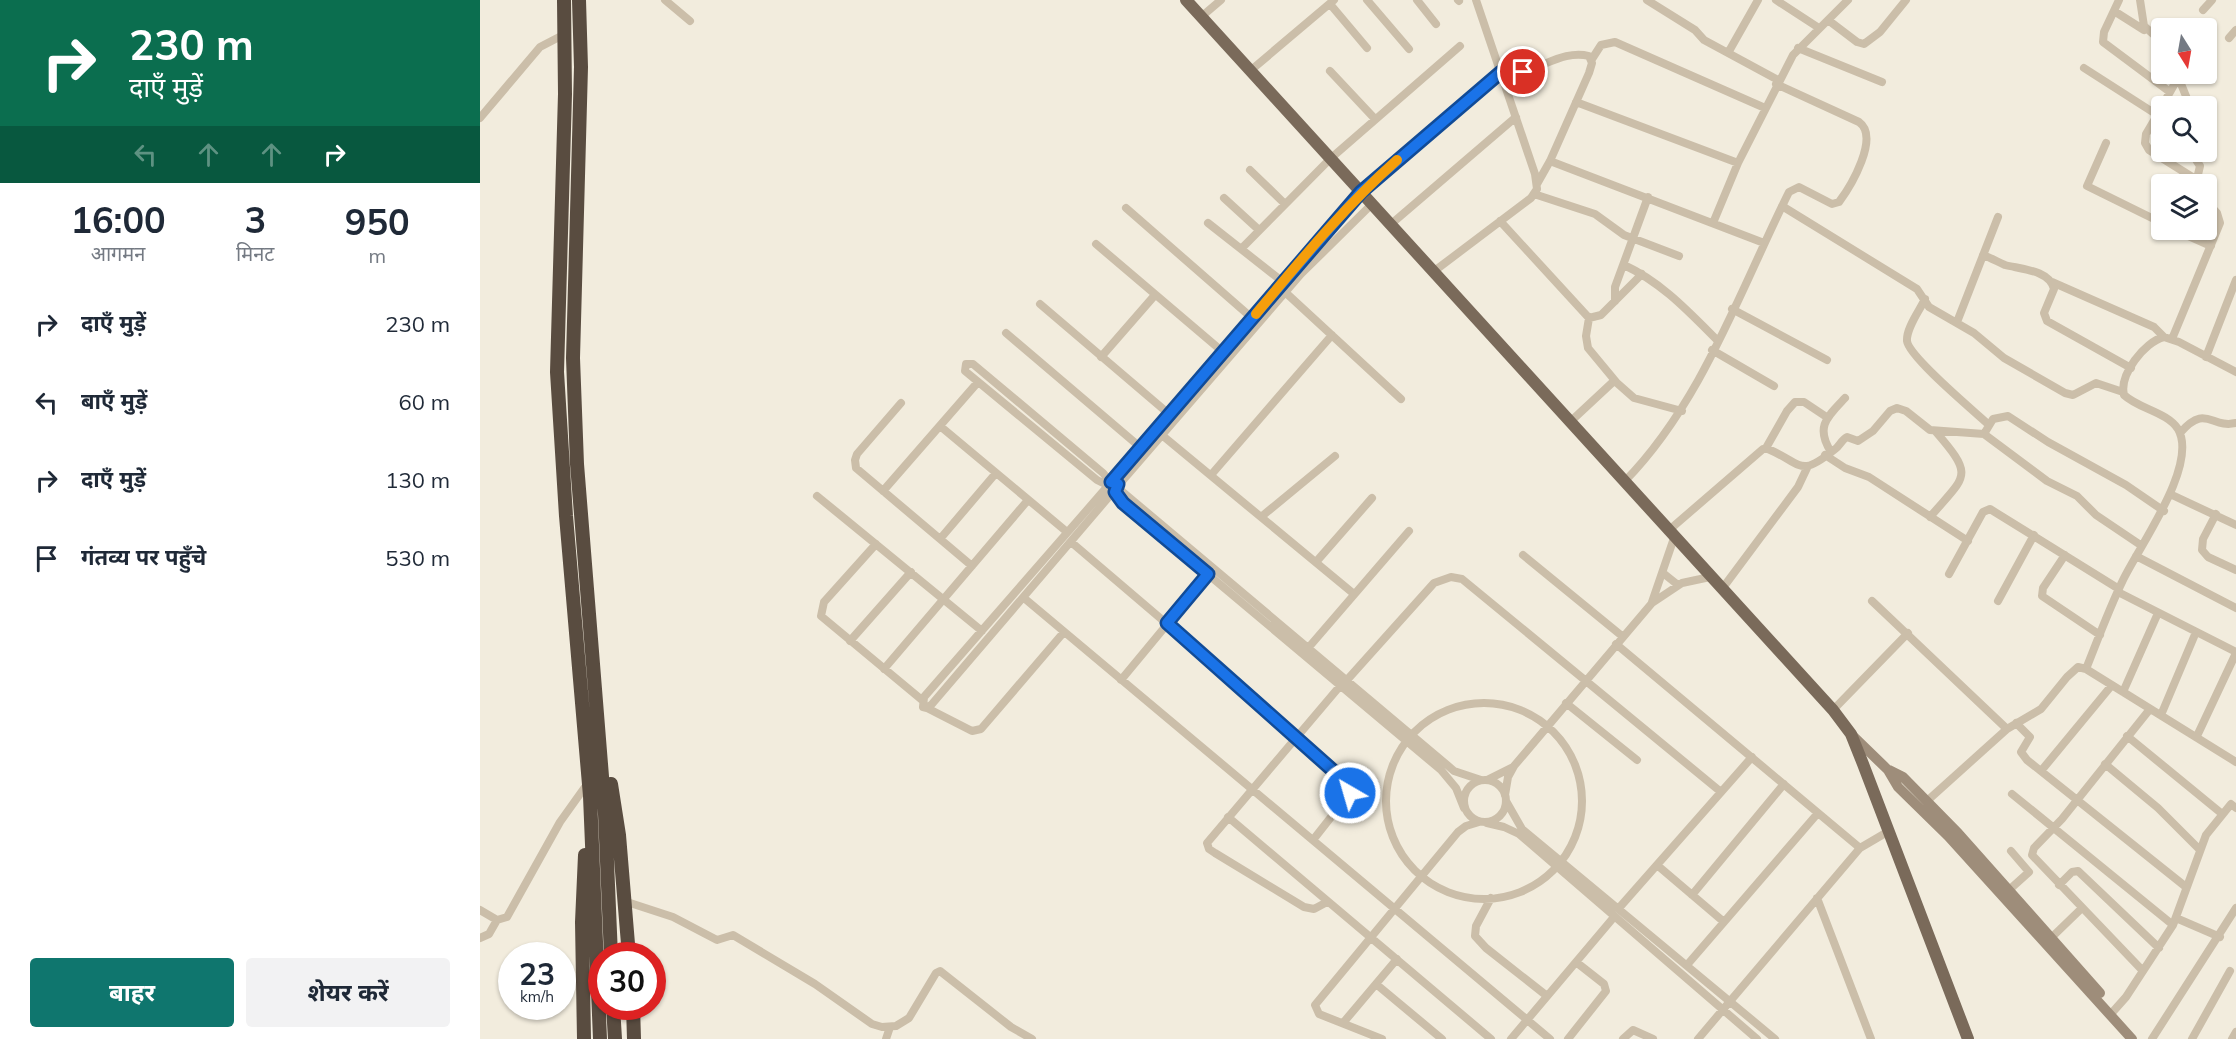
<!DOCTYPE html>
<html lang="hi">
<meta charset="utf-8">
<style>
:root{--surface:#fff;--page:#f2f2f3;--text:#1f2937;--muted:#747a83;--accent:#0f766e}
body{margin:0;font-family:Mulish,"Noto Sans Devanagari",sans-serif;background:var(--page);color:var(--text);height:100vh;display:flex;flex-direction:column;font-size:22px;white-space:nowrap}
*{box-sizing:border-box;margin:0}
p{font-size:20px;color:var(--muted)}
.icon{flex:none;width:33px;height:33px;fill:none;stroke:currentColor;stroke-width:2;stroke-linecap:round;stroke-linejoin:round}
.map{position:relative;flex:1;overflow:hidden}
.side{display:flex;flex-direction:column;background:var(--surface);width:480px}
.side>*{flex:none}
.top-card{background:#0b6e4f;color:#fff;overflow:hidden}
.needle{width:39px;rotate:169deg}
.buttons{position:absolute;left:1671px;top:18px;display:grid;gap:12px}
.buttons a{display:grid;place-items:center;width:66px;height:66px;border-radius:6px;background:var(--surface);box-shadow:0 2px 4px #0004;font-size:30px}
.speed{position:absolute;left:18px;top:942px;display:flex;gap:12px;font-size:30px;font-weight:700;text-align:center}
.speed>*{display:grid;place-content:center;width:78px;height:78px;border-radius:50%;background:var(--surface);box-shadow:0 2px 4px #0004;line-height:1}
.speed small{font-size:15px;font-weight:400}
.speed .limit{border:9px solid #d22;background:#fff;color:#111}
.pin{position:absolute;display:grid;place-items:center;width:51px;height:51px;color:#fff;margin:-26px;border:3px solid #fff;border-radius:50%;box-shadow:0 2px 6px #0007}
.me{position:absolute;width:66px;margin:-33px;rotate:322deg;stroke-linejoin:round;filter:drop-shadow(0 0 4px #0008)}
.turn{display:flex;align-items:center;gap:21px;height:126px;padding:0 30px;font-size:27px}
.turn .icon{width:78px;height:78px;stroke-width:2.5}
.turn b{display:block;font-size:42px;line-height:51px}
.lanes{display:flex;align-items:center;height:57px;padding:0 30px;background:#0003;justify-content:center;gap:30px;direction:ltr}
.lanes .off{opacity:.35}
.eta{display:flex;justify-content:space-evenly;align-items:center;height:102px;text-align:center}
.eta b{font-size:36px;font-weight:700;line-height:42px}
.primary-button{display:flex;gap:12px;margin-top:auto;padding:12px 30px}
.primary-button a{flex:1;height:69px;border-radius:6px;background:var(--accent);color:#fff;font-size:24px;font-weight:700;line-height:69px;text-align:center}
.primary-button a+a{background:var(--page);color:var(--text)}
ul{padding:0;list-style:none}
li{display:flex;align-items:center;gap:18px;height:78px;padding:0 30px}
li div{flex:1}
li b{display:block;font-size:22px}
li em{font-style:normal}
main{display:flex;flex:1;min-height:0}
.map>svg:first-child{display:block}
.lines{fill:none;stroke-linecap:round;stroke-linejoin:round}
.street{stroke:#cbbea9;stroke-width:8}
.secondary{stroke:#9e8d7a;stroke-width:10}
.primary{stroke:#7a6a5a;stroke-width:12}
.highway{stroke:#594c40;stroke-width:14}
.route-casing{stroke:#114b97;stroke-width:15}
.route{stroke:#1a73e8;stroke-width:10}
.slow{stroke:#f59e0b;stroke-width:10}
</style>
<main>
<section class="side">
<div class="top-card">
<div class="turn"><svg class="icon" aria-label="right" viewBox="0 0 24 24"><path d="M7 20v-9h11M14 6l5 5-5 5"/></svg><div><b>230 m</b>दाएँ मुड़ें</div></div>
<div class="lanes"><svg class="icon off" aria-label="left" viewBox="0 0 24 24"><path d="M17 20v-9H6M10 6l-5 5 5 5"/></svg><svg class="icon off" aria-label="ahead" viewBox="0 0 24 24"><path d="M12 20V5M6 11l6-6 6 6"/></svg><svg class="icon off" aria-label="ahead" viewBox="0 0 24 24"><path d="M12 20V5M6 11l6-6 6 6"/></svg><svg class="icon" aria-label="right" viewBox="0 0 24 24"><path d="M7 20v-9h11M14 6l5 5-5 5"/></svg></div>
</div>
<div class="eta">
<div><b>16:00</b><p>आगमन</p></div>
<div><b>3</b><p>मिनट</p></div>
<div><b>950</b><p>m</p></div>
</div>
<ul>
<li><svg class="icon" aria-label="right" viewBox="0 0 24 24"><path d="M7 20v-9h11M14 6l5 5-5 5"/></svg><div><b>दाएँ मुड़ें</b></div><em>230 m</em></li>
<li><svg class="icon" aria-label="left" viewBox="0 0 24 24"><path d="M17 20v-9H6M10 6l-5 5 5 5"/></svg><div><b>बाएँ मुड़ें</b></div><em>60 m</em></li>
<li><svg class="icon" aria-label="right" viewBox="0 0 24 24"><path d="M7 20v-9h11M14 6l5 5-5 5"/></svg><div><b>दाएँ मुड़ें</b></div><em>130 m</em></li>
<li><svg class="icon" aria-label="arrive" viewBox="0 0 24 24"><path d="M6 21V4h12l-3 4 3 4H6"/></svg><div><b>गंतव्य पर पहुँचे</b></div><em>530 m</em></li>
</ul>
<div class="primary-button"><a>बाहर</a><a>शेयर करें</a></div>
</section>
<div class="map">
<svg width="1756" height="1039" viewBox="0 0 1756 1039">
<rect width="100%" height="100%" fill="#f2ecdd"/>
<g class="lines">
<path class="street" d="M185,0L210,21
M887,0L929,49
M937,0L956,24
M978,0L979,1
M1167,0L1215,30L1224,40L1298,80
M1296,0L1339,28
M1639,0L1624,32L1623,42L1690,92
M1660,0L1664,26L1682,42
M850,4L887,48
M1723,10L1732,0
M1634,11L1664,30
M721,17L741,0
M1348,20L1377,42L1384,44L1400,32L1426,0
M1749,38L1756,30
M1318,48L1402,82
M1248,53L1278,0
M1112,59L1121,45L1135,42L1285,108
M1604,68L1682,118
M770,71L854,0
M850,71L895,119
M1697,74L1710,106
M1096,102L1258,163
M1682,106L1698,78
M1682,107L1666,134L1665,143L1669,150L1717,180
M0,118L60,47L85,34
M1626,143L1607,186L1682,223
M1711,152L1720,166L1716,183
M1070,161L1284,243
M770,170L805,204
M1054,194L1115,214L1144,235L1199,256
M744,198L779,230
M1302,206L1437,289L1449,307L1494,333L1524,358L1585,393L1593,395L1616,383L1643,392
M646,208L772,318
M1020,221L1109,318L1121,315L1162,274
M728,223L803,282
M1233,223L1258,163L1313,55L1368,0
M910,225L1036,117
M1695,230L1731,246
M616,244L743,352
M761,249L850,159L980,46
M1503,255C1511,258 1518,262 1525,265C1540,269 1570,270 1574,289L1564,313L1567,321L1651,368
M1144,265C1181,282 1208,311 1237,340
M953,272L1051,198L1057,189L1055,174L996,0
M1572,282L1674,327L1684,337
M805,292L921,399
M1445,299C1440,310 1426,328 1427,341C1429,357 1494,411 1508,424
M1135,301V287L1168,197
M560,304L689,414
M1252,309L1347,360
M1109,318L1106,336L1108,348L1137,383L1154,398L1202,411
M1477,322L1518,217
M526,333L660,447
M1692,339L1740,223L1737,213L1726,201
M1232,350L1294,386
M621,357L675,295
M1726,357L1756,280
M421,403L377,454L375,460L376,468L492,566
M1090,422L1134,381
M460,426L587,532
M1700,433C1726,403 1731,429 1756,423
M1504,434L1513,419L1528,416L1568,442L1646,485L1684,511
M683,436L874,594
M1286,448L1307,411L1315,402H1324L1348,418
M1351,452C1335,427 1347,417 1365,398
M1345,455L1365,468L1389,477L1488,541
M731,475L852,335
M631,482L881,192L1021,72C1052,79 1078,48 1109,56L1112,63L1109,73L1070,161L1057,184
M1144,482C1222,403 1260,290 1309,192L1319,187L1352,204L1359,202C1371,186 1400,137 1379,122L1296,84
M627,485L617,480L485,371L486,364H493L623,473L628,479V485
M638,486L821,274L892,204
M627,487L444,697L443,707L447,708L452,704L633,492
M638,488L966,764L974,771L1001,780
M403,491L498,382
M635,492L643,503L961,770L976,788L984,808
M1690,494L1756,525
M337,496L502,631
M1736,514L1723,539L1722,550L1728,557L1756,570
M781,517L855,456
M1450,517C1486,475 1495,477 1456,432
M1188,531L1283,449H1288C1323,464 1319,478 1354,450C1360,446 1361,440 1367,437L1378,441L1393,431L1410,411L1417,408L1426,411L1450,430L1504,434L1567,481L1597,496L1616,515L1662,546
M460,539L516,473
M591,542L761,687L867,783L871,788L870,793L833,840
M396,544L344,602L341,616L442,700
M1043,555L1142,636
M1585,555L1563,588L1562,596L1620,635
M1656,556L1756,608
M836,562L892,498
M1183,573L1198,585
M1469,574L1503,512L1510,509L1639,589
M1242,589L1318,487L1327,468
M1638,592L1756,652
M544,598L1070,1039
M1392,601L1527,729
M1518,601L1554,535
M1172,602L1194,538
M370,641L431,572
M1136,644L1380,848
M829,647L929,531
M404,669L548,500
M1606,669C1618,639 1629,609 1643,580C1658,548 1719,465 1698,429C1687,412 1659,409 1644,395C1639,375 1664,342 1684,337L1699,342L1756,372
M641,680L728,575
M867,680L954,583L971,577L982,579L1241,792
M1643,692L1678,613
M906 801a98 98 0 1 1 196 0a98 98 0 1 1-196 0Z
M1086,703L1157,760
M447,708L492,731L501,729L584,632
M1353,710L1428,633
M1681,715L1716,632
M1536,723L1550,737L1541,752L1547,760L1706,887
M1647,736L1741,813
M1717,736L1756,653
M1625,764L1678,808L1720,850
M1561,771L1632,685
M984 801a21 21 0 1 1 42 0a21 21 0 1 1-42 0Z
M1007,780L1031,768
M1532,794L1693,925
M1025,795L1028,777L1034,766L1172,603L1202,583L1230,577
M1026,801L1042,829L1295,1039
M1447,801L1527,729L1561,709L1587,677L1598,667L1606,669L1756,762
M748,817L1011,1039
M1007,823L1024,827L1039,834L1277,1039
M1177,865L1244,922
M1579,885L1592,872L1598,871L1679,948
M1529,890L1549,872L1531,851
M1212,895L1304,784
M1011,898L996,926L995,936L1006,948L1067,996
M1337,898L1391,1039
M144,901L193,917L237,940L253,935L335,984L392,1024L402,1027L416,1026L429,1018L456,973L460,971L531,1027L552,1039
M847,902L834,909L824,907L735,853L729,849L727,843L860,686
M1139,908L1272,757
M0,910L17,920L27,917L80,822L105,787
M1696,918L1740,937
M0,938L9,934L17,920
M1571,938L1602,908
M1207,965L1338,813
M1663,971L1552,855L1554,848L1582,819L1670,709
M896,984L962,1039
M1630,1015L1646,997L1693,925L1726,835L1751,804L1756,808
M863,1023L917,959
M406,1039L410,1027
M902,1039L839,1014L835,1005L978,832L986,826L999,822
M1031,1039L1134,917
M1088,1039L1126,991L1124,984L1096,962
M1143,1039L1153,1030L1173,1039
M1218,1039L1380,848L1409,831
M1672,1039L1756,908
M1712,1039L1750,971
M1752,1039L1756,1032"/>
<path class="secondary" d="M1371,734L1408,770L1418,787L1468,836L1652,1039
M1409,770L1423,777L1478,833L1620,993"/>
<path class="primary" d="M706,0L1353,710L1371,734L1383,764L1488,1039"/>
<path class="highway" d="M84,0L85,94L77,372L86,516L110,796L120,1039
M99,0L101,67L93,358L97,464L125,814L131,956
M131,784L139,835L149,956
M133,1006L135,1039
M153,1006L154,1039
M104,1039L102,922L105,855"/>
</g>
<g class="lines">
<g class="route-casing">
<path id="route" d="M870,793L871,788L867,783L687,623L728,574L643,503L635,492L638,484L631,482L881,192L1021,72H1043"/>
</g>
<use href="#route" class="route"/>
<path class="slow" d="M776,314C821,260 864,207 917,160"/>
</g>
</svg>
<div class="buttons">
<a><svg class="needle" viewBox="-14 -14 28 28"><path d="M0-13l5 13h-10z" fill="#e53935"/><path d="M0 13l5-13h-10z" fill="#747a83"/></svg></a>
<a><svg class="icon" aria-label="search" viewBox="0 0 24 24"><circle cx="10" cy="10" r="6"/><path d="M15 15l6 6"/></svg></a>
<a><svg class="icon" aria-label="layers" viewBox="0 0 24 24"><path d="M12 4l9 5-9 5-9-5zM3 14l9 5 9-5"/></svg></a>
</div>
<div class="speed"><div>23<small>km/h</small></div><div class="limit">30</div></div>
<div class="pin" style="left:1043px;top:72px;background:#d93025"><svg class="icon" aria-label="arrive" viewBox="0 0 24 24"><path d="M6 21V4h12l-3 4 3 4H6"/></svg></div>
<svg class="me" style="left:870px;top:793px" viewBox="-20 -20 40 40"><circle r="17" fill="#1a73e8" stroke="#fff" stroke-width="3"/><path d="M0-11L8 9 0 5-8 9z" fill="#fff"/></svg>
</div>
</main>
